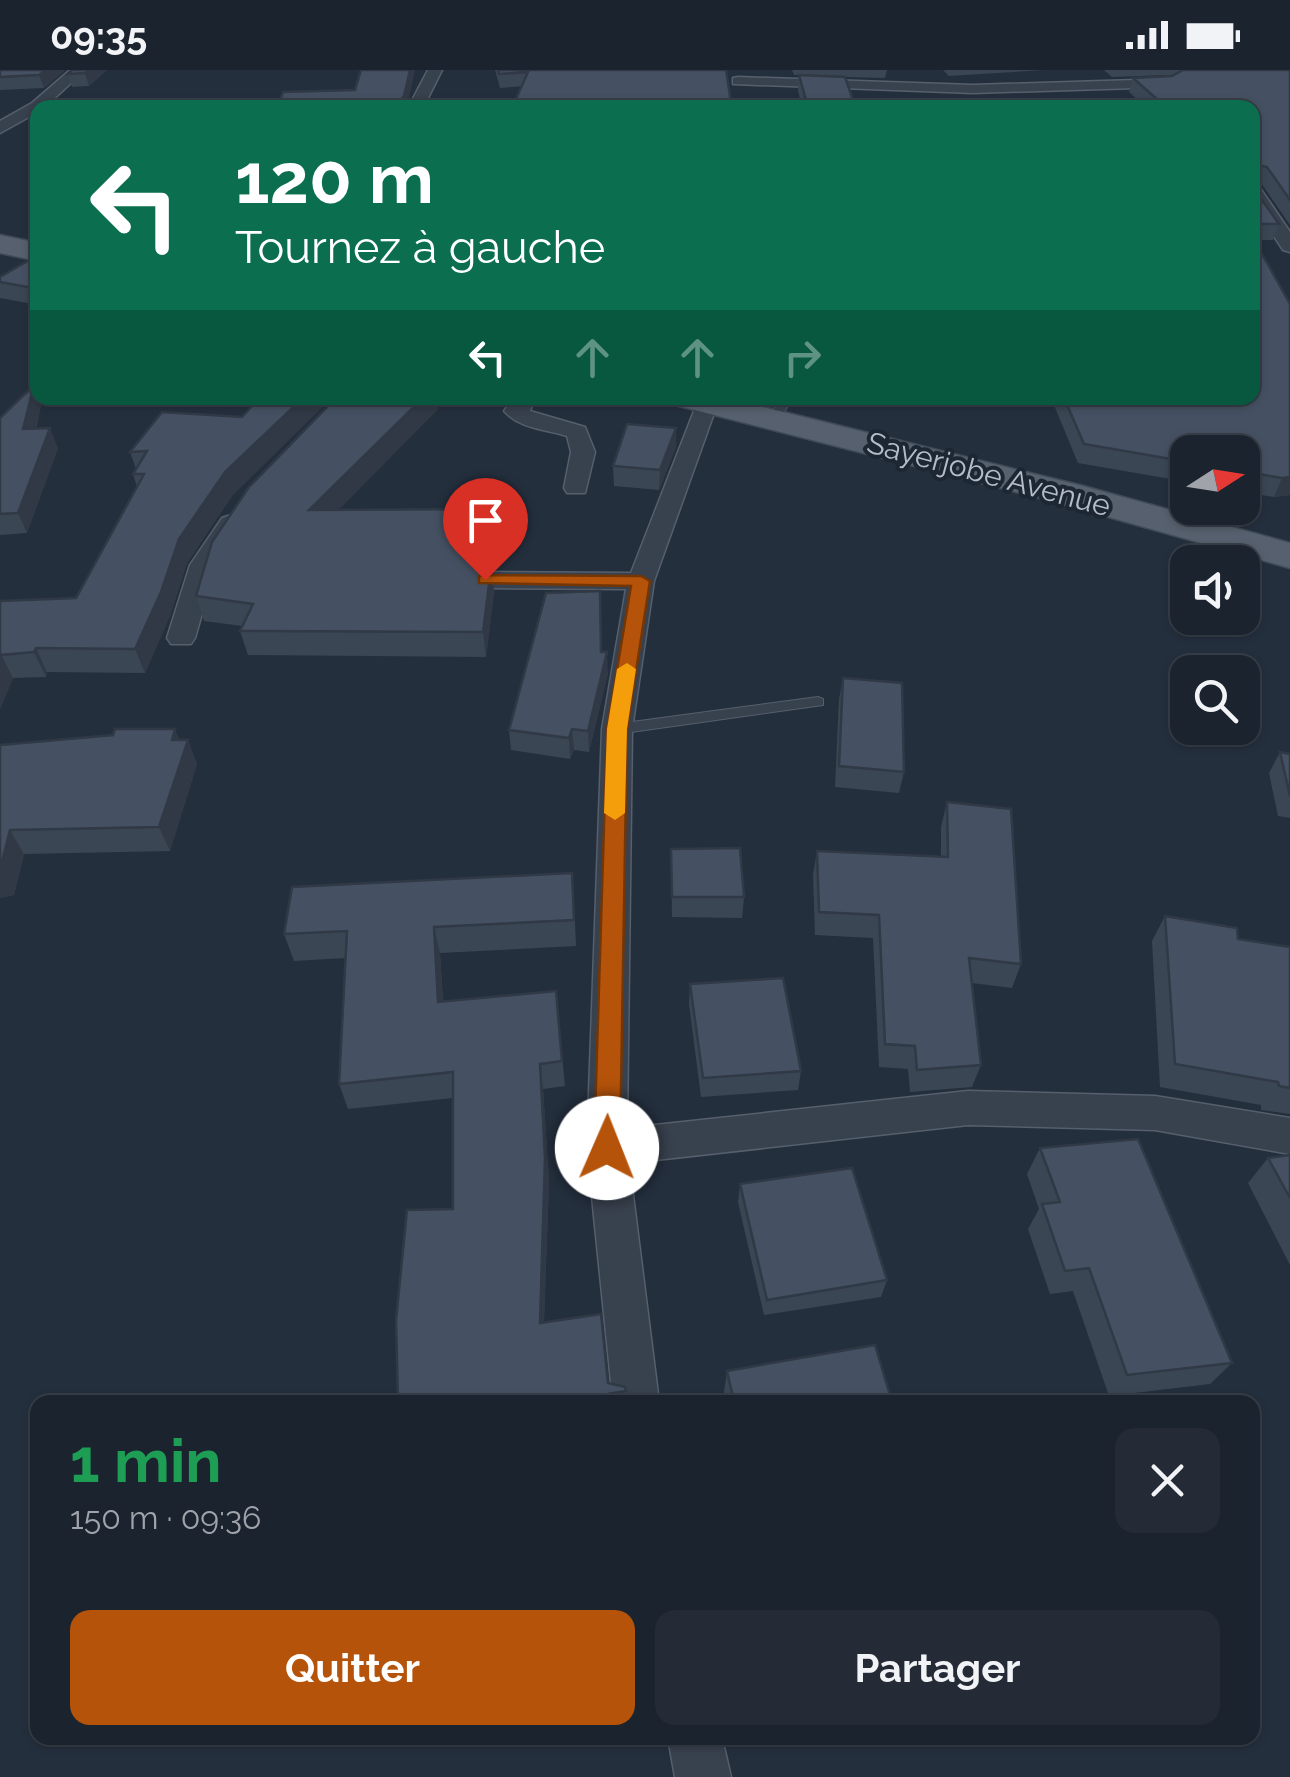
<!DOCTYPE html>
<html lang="fr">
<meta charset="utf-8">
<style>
:root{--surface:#1b232e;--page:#242b36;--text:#f1f3f6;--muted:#a0a4aa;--line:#39404a;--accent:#b45309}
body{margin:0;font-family:Raleway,sans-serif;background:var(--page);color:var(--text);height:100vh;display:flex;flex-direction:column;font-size:38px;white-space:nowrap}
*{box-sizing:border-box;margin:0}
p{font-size:32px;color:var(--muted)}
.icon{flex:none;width:55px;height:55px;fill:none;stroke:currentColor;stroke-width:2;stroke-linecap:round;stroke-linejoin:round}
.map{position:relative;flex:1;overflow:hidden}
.sheet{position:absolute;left:30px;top:1325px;width:1230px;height:350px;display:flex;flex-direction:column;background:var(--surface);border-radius:20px;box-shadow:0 2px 8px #0004,0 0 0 2px var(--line)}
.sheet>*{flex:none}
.banner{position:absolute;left:30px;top:30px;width:1230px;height:305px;border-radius:20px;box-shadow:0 2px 8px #0004,0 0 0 2px var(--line);background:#0b6e4f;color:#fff;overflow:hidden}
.needle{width:65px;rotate:78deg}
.tools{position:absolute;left:1170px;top:365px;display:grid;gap:20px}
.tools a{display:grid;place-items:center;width:90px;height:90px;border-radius:20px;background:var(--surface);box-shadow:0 2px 8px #0004,0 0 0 2px var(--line);font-size:50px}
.pin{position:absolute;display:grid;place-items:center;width:85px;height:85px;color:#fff;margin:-102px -42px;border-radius:50% 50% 50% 0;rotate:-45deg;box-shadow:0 0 10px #0007}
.pin .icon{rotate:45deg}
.me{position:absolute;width:110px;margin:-55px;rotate:1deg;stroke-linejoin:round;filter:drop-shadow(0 0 8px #0008)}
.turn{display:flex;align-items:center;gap:35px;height:210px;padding:0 40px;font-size:45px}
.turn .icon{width:130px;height:130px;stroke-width:2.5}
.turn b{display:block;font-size:70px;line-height:85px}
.lanes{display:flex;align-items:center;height:95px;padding:0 40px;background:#0003;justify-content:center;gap:50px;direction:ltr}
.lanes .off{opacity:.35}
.round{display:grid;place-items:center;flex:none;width:105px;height:105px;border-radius:20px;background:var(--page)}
.headline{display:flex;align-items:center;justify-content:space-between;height:170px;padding:0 40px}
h1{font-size:60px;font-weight:700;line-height:75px;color:#1e9e55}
.action{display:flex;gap:20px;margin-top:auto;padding:20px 40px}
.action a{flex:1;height:115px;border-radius:20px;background:var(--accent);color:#fff;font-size:40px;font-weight:700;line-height:115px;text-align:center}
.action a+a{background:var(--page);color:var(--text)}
.status{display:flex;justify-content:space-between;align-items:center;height:70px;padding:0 50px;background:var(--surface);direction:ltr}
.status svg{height:28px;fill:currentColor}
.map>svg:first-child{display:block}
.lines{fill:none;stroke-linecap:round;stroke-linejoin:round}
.service-casing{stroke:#565f6c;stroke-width:2}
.minor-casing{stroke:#565f6c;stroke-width:3}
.primary-casing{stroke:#414a57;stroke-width:3}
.service{fill:#38414e;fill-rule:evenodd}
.minor{fill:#38414e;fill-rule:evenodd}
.primary{fill:#56606e;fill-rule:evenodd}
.wall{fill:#3b4654}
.shaded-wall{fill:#303945}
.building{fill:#455162;stroke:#303945;stroke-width:2.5}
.route{fill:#b45309;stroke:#753606;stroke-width:2.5}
.slow{fill:#f59e0b}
.labels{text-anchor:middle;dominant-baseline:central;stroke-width:8;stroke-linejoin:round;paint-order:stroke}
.far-street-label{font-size:30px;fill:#b4bcc9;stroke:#1d2633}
</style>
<div class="status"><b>09:35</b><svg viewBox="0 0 49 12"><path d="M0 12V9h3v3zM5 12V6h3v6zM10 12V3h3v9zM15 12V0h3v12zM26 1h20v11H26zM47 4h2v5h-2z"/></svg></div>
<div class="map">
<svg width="1290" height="1707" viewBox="0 0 1290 1707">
<rect width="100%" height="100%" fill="#242f3e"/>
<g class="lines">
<g class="service-casing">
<path id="service" d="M781,328H793L778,351H770L768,349Z
M818,627L823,629V635L617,664L609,659L617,654Z"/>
</g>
<g class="minor-casing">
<path id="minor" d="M70,0H85L44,38H38V42L0,63V51L32,33Z
M428,0H442L423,38H408Z
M738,7L973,15L1168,9L1175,13L1168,17L973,23L733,14V8Z
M1252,114L1258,115L1290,162V182L1283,180L1252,133Z
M513,328H535L530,341L585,357L595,382L585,423H567L564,418L571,382L567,366C545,359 520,359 504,341Z
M699,328H715L718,332L654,511L632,659L627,1058L968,1021L1155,1026L1290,1048V1084L1155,1060L968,1055L629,1093L659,1332H613L587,1078L602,659L626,519L485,518L472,510L485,502L631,503Z
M231,445L244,453L216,495L195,568L191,574H171L167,568L190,495L222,448Z
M668,1668H722L731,1707H675Z"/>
</g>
<g class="primary-casing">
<path id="primary" d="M0,165L38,173V191L0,183Z
M670,328H727L1083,416L1290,473V498L1055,432L675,335Z"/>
</g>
<use href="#service" class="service"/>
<use href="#minor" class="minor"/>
<use href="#primary" class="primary"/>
</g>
<path class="wall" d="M0,0H65L44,18L0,20Z
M107,0L89,16L72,17L68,4Z
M495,0H726L500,18Z
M792,0H887L885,8L845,7L853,30L852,38H802L798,20L799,5H794Z
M943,0H1044L949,6Z
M1104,0H1290V155L1261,113L1254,111V119L1279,154L1273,170H1254L1290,425L1274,427L1242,422V382H1188V412L1078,393L1051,328H1252V38H1146L1129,22L1133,8L1170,6L1168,5L1112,7Z
M38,185V235L0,228V207Z
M34,315L41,335L36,359L58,378L27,463L0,465V348Z
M438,339L338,440L501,463L497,498L491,499L494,522L486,587L248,585L240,561L242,556L204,551L196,526Z
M162,342L232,426L187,493L170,546L145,603L47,602L46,607L13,608L0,639V531L76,528L137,417L133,404L136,399L130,382Z
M676,358V377L659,420L614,416L613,396Z
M601,582L608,603L589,682L574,680L570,689L511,680L509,660Z
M843,608L904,702L899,723L835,717L839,629Z
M188,670L197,694L170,781L24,784L14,825L0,828V675Z
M1280,682L1290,684V748L1278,746L1269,703Z
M947,732L1021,894L1012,918L972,913L981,995L972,1017L910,1022L908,999L879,997L873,868L815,865L813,805L817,781L941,787V757Z
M671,779L744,827L742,848L672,847Z
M574,830L576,876L440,883L443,931L556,921L565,1016L543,1019L549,1111L544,1253L608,1313L625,1317L627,1332H398L453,1139V1028L348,1039L339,1014L346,888L294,891L284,864Z
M1165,846L1238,869L1290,877V1044L1261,1040V1035L1160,1017L1152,871Z
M690,914L801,1001L798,1020L701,1027L689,934Z
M1040,1078L1232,1293L1210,1314L1109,1326L1073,1221L1050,1224L1028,1159L1039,1139L1027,1104Z
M1290,1085V1195L1248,1113L1268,1088Z
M740,1114L887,1210L881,1227L764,1245L738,1132Z
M727,1301L892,1332H726L724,1322Z"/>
<path class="shaded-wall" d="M46,0H65L44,18L39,5Z
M89,0H107L89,16L85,3Z
M410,0H415L407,38H395Z
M34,315L41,335L31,379L23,359Z
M303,328H332L232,426L187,493L170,546L145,603L135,579L179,469L225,402Z
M423,328H440L438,339L315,464L309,440Z
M50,358L58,378L27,463L18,443Z
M676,358V377L659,420L660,400Z
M1290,407V425L1274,427L1282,408Z
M499,439L501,463L497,498L494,474Z
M480,475L483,499L465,485Z
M491,498L494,522L486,587L483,562Z
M36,578L47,602L46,607L34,582Z
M607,582L608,603L589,682L588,661Z
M1,584L13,608L0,639V585Z
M175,659L184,681L188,670L197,694L170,781L159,757L172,670Z
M572,659L574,680L570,689L569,668Z
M10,760L24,784L14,825L0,828V800Z
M434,857L440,883L444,958L438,932Z
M540,994L543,1019L549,1111L543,1274L540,1253Z"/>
<path class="building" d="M0,0H46L39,5L0,7Z
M72,0H89L85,3L68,4Z
M361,0H410L404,26L395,38H277L283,22L355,20Z
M498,0H726L732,38H512L528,2L499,4Z
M1183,0H1290V130L1267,97L1258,95L1254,98V119L1279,154H1252V38H1167L1133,8L1172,6Z
M799,5L845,7L853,30H806Z
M1252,166L1290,234V407L1282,408L1242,401V382H1188V392L1084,374L1064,328H1252Z
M38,185V219L0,212V207Z
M34,315L23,359L50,358L18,443L0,444V348Z
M259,328H303L225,402L179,469L161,522L135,579L36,578L34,582L0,585V531L76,528L144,404H133L147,381L130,382L162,342L242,347Z
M336,328H423L309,440L499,439L494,474L480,475L465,485L480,497L491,498L483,562L240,561L253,534L196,526L212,472L249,417Z
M627,354L676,358L660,400L613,396Z
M600,521L601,582H607L588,661L572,659L569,668L509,660L546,523Z
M843,608L902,613L904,702L839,696Z
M115,659H175L172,670H188L159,757L10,760L0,800V675L113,665Z
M1280,682L1290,684V726Z
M947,732L1011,739L1021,894L969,888L981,995L917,1000L915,976L885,974L879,845L819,842L817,781L948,787Z
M740,778L744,827H672L671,779Z
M572,803L574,850L434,857L438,932L556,921L562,991L540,994L545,1088L540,1253L601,1244L608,1313L625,1317L626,1321L559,1332H398L396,1250L407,1140L453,1139V1002L339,1014L347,861L284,864L292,817Z
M1165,846L1237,858L1238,869L1290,877V1018L1279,1016L1278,1012L1175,994Z
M783,908L801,1001L703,1008L690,914Z
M1138,1069L1232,1293L1127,1305L1089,1198L1065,1201L1042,1134L1060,1132L1040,1078Z
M1290,1085V1128L1268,1088Z
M852,1098L887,1210L767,1230L740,1114Z
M875,1275L892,1332H734L727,1301Z"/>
<path class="route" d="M485,505L641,506L650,511L627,659L620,1078L616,1086L607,1090L597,1086L594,1078L607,659L631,516L479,513V506Z"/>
<path class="slow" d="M627,593L636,599L627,659L625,743L615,750L604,743L607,659L617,599Z"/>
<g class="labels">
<g class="far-street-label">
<text transform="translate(989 404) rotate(15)">Sayerjobe Avenue</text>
</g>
</g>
</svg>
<div class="tools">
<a><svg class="needle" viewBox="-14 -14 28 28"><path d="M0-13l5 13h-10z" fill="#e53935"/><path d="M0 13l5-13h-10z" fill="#a0a4aa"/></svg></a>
<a><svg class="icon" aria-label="sound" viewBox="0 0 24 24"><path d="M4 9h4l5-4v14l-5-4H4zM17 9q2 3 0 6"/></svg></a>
<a><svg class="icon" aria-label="search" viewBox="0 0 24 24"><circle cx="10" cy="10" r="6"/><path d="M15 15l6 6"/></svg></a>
</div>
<div class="pin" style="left:485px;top:510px;background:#d93025"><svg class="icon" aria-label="arrive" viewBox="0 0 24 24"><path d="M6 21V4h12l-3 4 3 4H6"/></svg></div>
<svg class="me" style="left:607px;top:1078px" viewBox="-20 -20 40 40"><circle r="19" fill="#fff"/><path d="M0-13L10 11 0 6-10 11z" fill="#b45309"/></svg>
<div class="banner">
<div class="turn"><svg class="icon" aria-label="left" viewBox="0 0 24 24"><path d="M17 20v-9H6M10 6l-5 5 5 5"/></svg><div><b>120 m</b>Tournez à gauche</div></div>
<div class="lanes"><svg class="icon" aria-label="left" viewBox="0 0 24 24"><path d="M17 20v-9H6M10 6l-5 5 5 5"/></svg><svg class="icon off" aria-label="ahead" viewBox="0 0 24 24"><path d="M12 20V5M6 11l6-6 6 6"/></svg><svg class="icon off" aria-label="ahead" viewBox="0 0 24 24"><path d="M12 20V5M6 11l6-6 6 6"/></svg><svg class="icon off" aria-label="right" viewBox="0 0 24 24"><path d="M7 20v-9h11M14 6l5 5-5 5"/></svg></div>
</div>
<section class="sheet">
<div class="headline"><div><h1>1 min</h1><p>150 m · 09:36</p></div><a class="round"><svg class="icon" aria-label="close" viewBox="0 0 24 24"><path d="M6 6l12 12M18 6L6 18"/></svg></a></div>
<div class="action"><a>Quitter</a><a>Partager</a></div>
</section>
</div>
